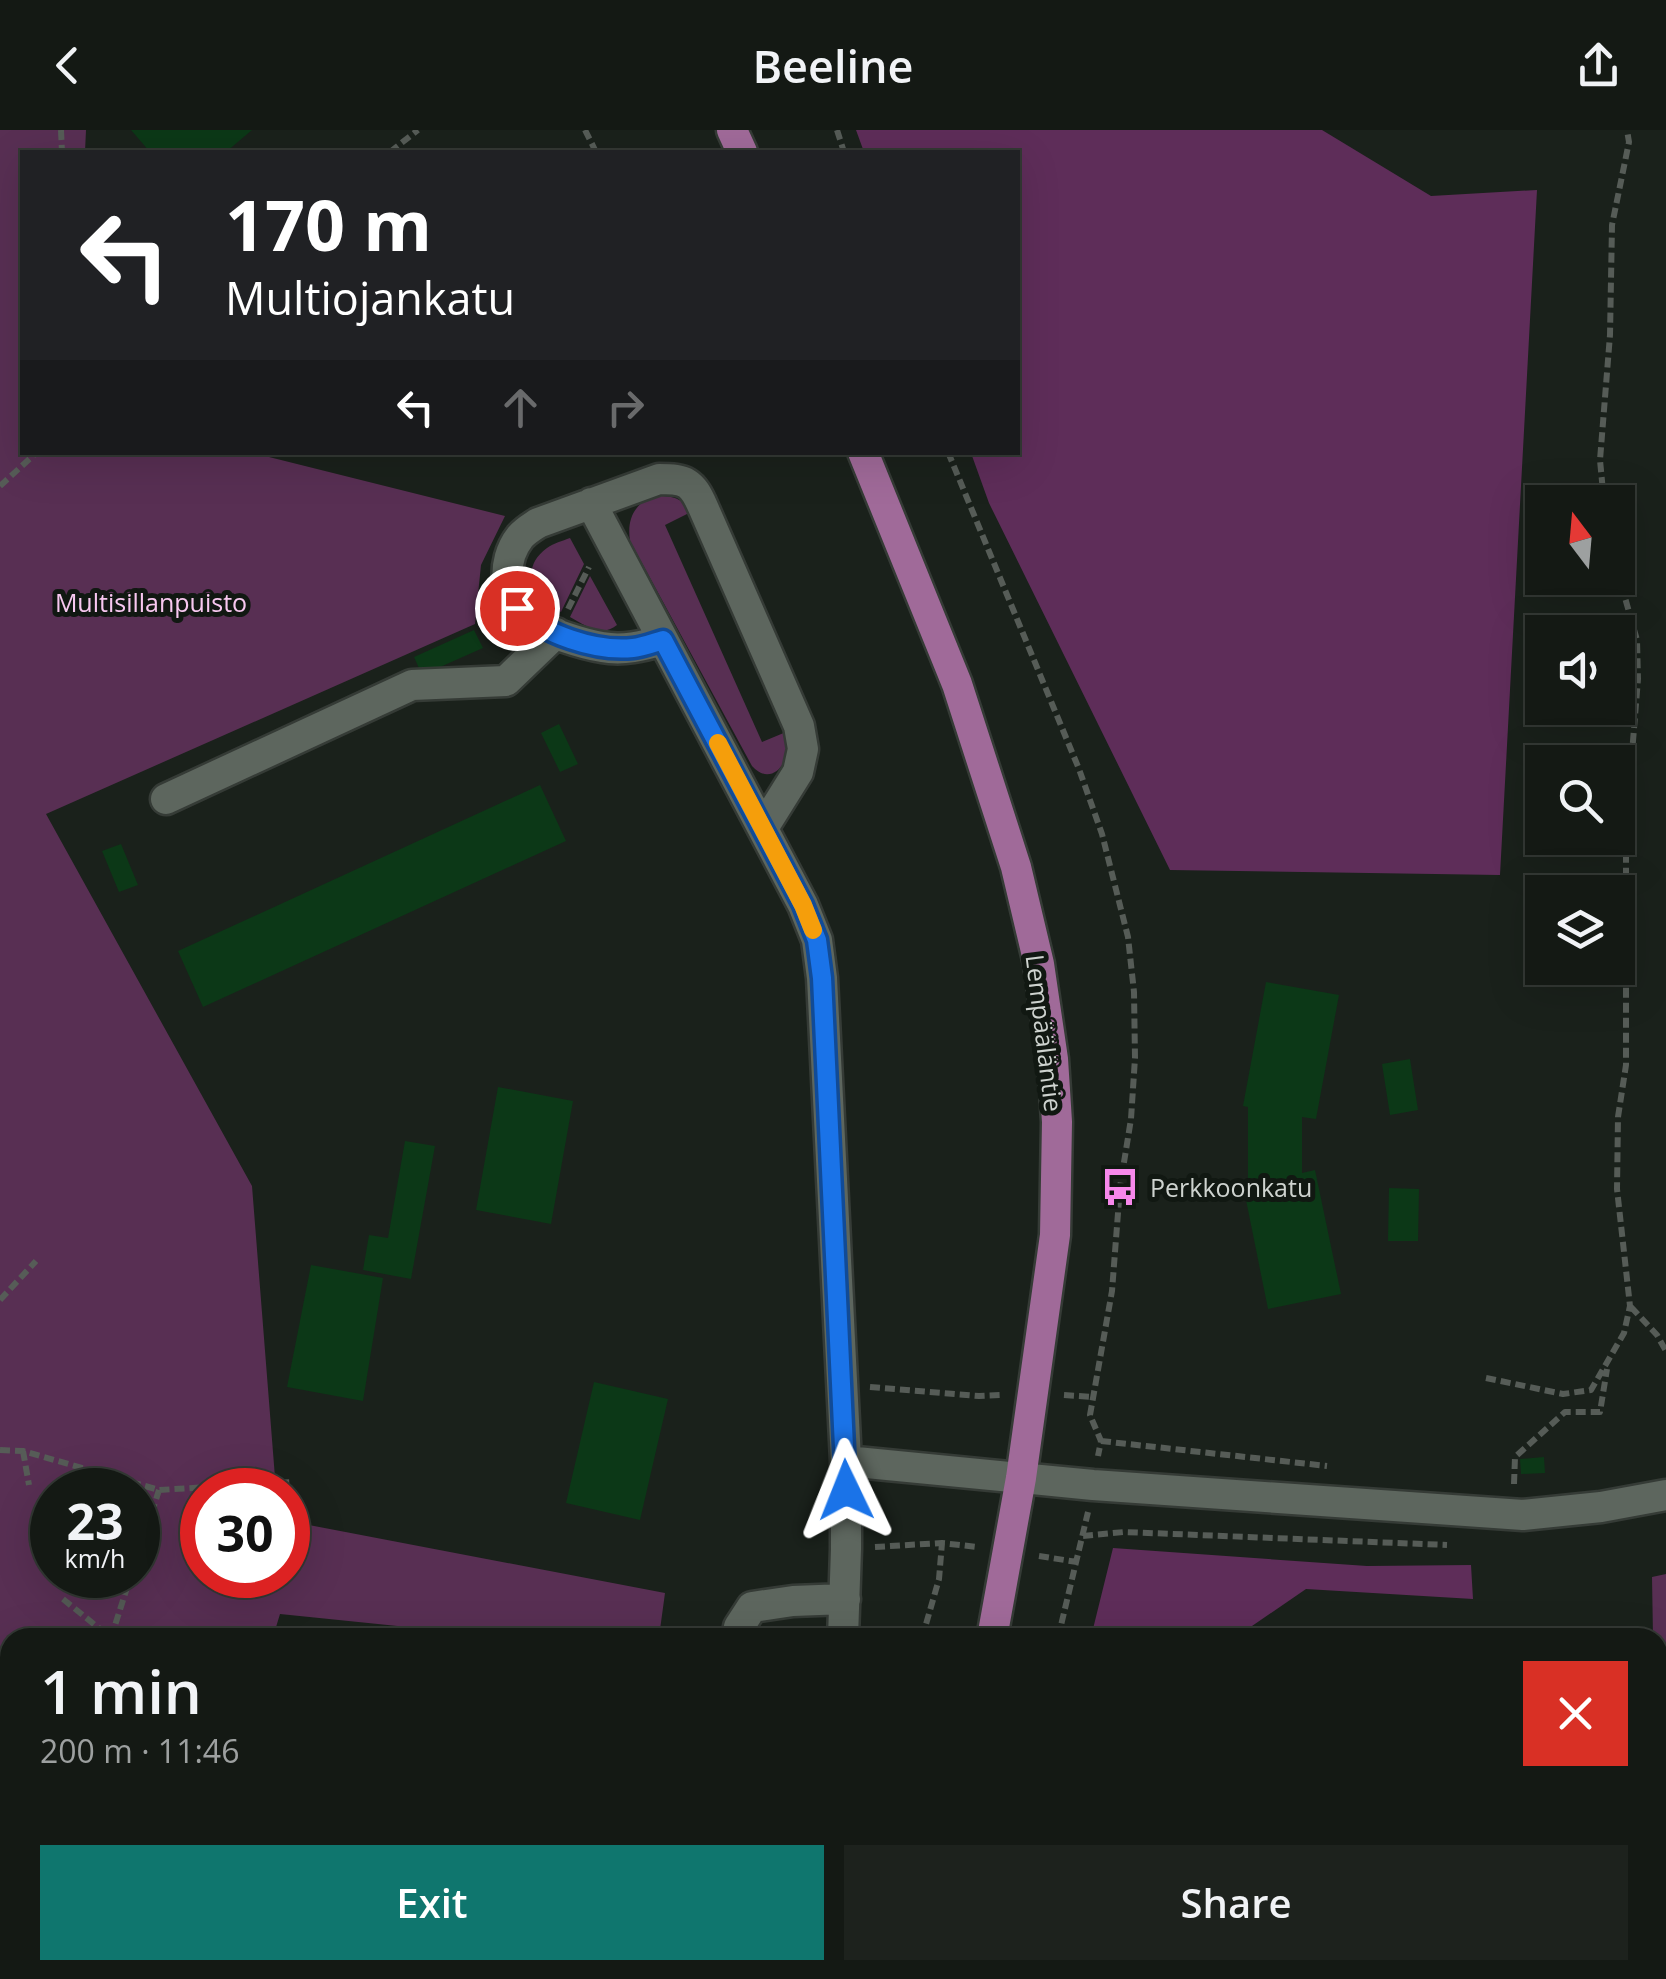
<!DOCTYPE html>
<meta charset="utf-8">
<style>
:root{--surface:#141914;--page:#1d221d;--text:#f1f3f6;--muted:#9da0a0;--line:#333834;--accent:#0f766e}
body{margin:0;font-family:"Open Sans",sans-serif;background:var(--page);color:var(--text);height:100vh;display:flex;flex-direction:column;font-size:38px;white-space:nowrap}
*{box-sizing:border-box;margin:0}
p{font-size:32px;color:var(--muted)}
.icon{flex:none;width:55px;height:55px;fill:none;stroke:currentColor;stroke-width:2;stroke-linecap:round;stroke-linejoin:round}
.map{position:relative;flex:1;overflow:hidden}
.details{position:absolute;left:0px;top:1498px;width:1668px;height:352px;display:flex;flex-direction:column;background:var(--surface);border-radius:30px 30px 0 0;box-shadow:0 10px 40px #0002,0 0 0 2px var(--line)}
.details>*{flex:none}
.guide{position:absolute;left:20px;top:20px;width:1000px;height:305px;border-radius:0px;box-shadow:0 10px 40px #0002,0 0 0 2px var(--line);background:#202124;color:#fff;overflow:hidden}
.needle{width:65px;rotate:344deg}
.buttons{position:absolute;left:1525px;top:355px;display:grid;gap:20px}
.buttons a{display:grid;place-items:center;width:110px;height:110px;border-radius:0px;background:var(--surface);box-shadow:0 10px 40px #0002,0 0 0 2px var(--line);font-size:50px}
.speed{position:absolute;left:30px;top:1338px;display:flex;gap:20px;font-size:50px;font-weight:700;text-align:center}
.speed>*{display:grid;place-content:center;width:130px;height:130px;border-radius:50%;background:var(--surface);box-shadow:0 10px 40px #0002,0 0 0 2px var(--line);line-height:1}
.speed small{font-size:25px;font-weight:400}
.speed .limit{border:15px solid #d22;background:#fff;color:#111}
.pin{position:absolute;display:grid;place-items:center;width:85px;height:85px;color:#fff;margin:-42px;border:5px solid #fff;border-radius:50%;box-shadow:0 2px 10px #0007}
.me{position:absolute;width:110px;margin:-55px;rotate:358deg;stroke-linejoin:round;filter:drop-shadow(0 0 8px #0008)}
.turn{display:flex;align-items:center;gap:35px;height:210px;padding:0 40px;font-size:45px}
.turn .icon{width:130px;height:130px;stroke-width:2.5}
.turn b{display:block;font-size:70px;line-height:85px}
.lanes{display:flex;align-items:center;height:95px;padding:0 40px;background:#0003;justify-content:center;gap:50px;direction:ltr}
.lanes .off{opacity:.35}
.round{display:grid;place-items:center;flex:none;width:105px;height:105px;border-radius:0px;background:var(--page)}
.head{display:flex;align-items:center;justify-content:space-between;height:170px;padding:0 40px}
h1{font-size:60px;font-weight:600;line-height:75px}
.button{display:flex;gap:20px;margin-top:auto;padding:20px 40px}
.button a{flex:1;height:115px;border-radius:0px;background:var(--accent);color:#fff;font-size:40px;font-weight:600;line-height:115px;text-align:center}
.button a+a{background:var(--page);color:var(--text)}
header{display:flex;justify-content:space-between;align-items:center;height:130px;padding:0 40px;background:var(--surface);font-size:45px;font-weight:600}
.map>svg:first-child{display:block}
.green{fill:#582f53;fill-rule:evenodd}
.forest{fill:#5e2d59}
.building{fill:#0c3817}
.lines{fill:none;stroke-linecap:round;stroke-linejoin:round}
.minor-casing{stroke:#353b36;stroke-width:35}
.major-casing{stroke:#353b36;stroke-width:35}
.path{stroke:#565c57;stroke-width:6;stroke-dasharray:10 5;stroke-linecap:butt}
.minor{stroke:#5d665e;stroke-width:30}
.major{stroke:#a06a99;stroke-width:30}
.route-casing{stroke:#114b97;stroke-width:25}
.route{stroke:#1a73e8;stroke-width:18}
.slow{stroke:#f59e0b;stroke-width:18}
.labels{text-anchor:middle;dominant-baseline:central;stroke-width:10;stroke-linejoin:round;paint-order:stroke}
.park-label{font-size:25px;fill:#f8c8f0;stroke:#111812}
.street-label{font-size:25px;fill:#ced3cf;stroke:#111812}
.poi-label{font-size:25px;fill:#ced3cf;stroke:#111812;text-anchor:start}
</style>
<header><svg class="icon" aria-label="back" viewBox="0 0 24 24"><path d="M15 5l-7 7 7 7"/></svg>Beeline<svg class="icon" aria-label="share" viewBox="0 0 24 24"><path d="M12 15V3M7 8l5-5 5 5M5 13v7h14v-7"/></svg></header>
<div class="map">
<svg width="1666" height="1849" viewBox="0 0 1666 1849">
<rect width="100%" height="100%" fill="#1a211b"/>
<path class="green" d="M0,0H86L85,22H22V322L253,323L505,386L481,435L475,494L46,684L252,1056L276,1360H202V1445H288V1391L665,1463L659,1507H505L280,1484L273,1507L10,1508V1840H186L183,1849H0ZM138,1360V1445H52V1360Z
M652,366C668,365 683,367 691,382L665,395L762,612L786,602C787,606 788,615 788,619C785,640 768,654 752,636L630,411C627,390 633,376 652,366Z
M570,408L584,434L561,482C536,468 517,440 547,418C554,413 562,411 570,408Z
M590,446L617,495C601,508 585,495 570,487Z
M1666,1444V1849H1438L1458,1840H1658V1508L1653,1507L1652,1447Z"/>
<path class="forest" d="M856,0H1322L1431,66L1537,60L1500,745L1170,740L989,373L971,323L1018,322V22H864Z
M1113,1418L1367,1436L1471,1435L1473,1469L1306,1459L1236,1507H1091Z
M1457,1840H1650V1849H1437Z"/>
<path class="building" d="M131,0H252L226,22H150Z
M474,500L483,518L422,545L414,527Z
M559,594L578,634L560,642L541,603Z
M540,655L566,711L203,877L178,821Z
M121,714L138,755L119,762L102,721Z
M1266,852L1339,865L1316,989L1302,987V1043L1315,1040L1341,1164L1268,1179L1243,1055L1248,1054V977L1243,976Z
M1410,929L1418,980L1390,985L1382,934Z
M498,957L573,971L551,1094L476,1080Z
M405,1011L435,1016L411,1149L363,1140L369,1105L388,1108Z
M1389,1058L1419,1059L1418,1111H1388Z
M311,1135L383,1148L363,1271L287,1257Z
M594,1252L668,1269L640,1390L566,1373Z
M1544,1327L1545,1343L1521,1344L1520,1329Z
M335,1840H403L402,1849H334Z
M624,1840H680L716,1847V1849H623Z
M1191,1840H1270L1272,1849H1193Z"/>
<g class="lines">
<g class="minor-casing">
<path id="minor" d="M591,373L803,775L817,810L822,848L846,1331V1419L843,1508
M663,510C643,516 623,521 602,517C583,514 545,502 529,491C503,472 501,431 520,407C525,401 532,397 538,393L659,349C686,349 692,352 703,377L799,596L803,619L798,642L763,698
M166,669L412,555L506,551L556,503
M846,1331L1093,1355L1523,1385L1601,1377L1666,1365
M737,1508L739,1497L752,1477L793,1471L845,1469
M792,1849L794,1840"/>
</g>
<g class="major-casing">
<path id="major" d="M732,0L742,22
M863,322L957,554L1016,737L1039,834L1053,929L1057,992L1055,1105L1021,1348L992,1508
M939,1849L940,1840"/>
</g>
<path class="path" d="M61,0L62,22
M585,0L596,22
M837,0L844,22
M390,22L418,0
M948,322L1079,639L1102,704L1128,807L1134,862L1135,928L1131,989L1120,1057L1112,1161L1090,1285L1101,1311L1098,1326
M0,356L37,322
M1604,372L1600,330L1610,205L1612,95L1629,12L1627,0
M568,479L589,437
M0,1170L36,1131
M1631,1177L1657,1205L1666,1221
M1486,1248L1563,1264L1591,1260L1624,1203L1630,1176L1617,1059L1618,987L1626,935V698L1638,549L1637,510L1618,443
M870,1257L979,1266L1002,1265
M1064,1265L1094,1267
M1101,1311L1327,1336
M0,1320L23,1321L159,1360L293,1352
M23,1321L29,1355
M1514,1354L1515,1327L1565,1282H1600L1607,1239
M1083,1406L1124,1402L1447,1415
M875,1417L942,1413L977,1417
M138,1426L159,1360
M1039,1426L1077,1432
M63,1469L111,1508
M111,1508L131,1445
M922,1508L939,1449L942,1413
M1058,1508L1088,1382
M0,1825L10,1830
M31,1840L49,1849
M71,1849L78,1840
M302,1849V1840
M993,1849L994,1840"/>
<use href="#minor" class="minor"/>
<use href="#major" class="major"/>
</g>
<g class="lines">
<g class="route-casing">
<path id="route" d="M517,478C542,504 596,522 633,518C643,517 653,513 663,510L803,775L817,810L822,848L846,1360"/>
</g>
<use href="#route" class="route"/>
<path class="slow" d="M718,613L803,775L813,800"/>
</g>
<defs>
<g id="bus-bare" transform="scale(3)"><path d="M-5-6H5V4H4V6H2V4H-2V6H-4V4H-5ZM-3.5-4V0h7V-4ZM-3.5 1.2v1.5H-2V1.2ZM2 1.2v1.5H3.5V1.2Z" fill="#f788eb" stroke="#111812" stroke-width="2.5" paint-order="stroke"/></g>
</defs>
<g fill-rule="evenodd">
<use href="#bus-bare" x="1120" y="1057"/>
</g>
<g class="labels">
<g class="park-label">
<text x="151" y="472">Multisillanpuisto</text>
</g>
<g class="street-label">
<text transform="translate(1045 903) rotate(83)">Lempääläntie</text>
</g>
<g class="poi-label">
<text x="1150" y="1057">Perkkoonkatu</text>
</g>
</g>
</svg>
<div class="buttons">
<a><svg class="needle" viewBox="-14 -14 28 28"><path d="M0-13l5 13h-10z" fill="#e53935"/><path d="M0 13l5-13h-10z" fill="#9da0a0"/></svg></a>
<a><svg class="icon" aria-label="sound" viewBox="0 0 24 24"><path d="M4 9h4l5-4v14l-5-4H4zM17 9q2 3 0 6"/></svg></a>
<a><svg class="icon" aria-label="search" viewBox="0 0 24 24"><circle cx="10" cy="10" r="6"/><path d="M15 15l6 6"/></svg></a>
<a><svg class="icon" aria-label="layers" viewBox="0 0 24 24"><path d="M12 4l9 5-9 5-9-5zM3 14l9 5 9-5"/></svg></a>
</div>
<div class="speed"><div>23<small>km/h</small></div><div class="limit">30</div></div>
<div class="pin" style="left:517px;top:478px;background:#d93025"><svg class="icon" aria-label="arrive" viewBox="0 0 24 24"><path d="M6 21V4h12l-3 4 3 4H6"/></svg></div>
<svg class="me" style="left:846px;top:1360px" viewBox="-20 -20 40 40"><path d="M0-17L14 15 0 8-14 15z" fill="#1a73e8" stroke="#fff" stroke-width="4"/></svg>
<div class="guide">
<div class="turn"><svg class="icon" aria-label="left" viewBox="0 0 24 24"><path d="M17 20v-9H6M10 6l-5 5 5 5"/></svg><div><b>170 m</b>Multiojankatu</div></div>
<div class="lanes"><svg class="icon" aria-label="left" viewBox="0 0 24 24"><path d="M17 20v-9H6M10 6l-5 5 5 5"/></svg><svg class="icon off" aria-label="ahead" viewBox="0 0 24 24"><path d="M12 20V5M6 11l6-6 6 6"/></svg><svg class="icon off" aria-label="right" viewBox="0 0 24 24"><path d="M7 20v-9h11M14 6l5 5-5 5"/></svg></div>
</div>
<section class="details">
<div class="head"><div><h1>1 min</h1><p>200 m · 11:46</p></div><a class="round" style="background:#d93025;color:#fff"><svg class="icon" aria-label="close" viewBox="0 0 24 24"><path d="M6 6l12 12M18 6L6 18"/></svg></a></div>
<div class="button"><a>Exit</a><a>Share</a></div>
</section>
</div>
